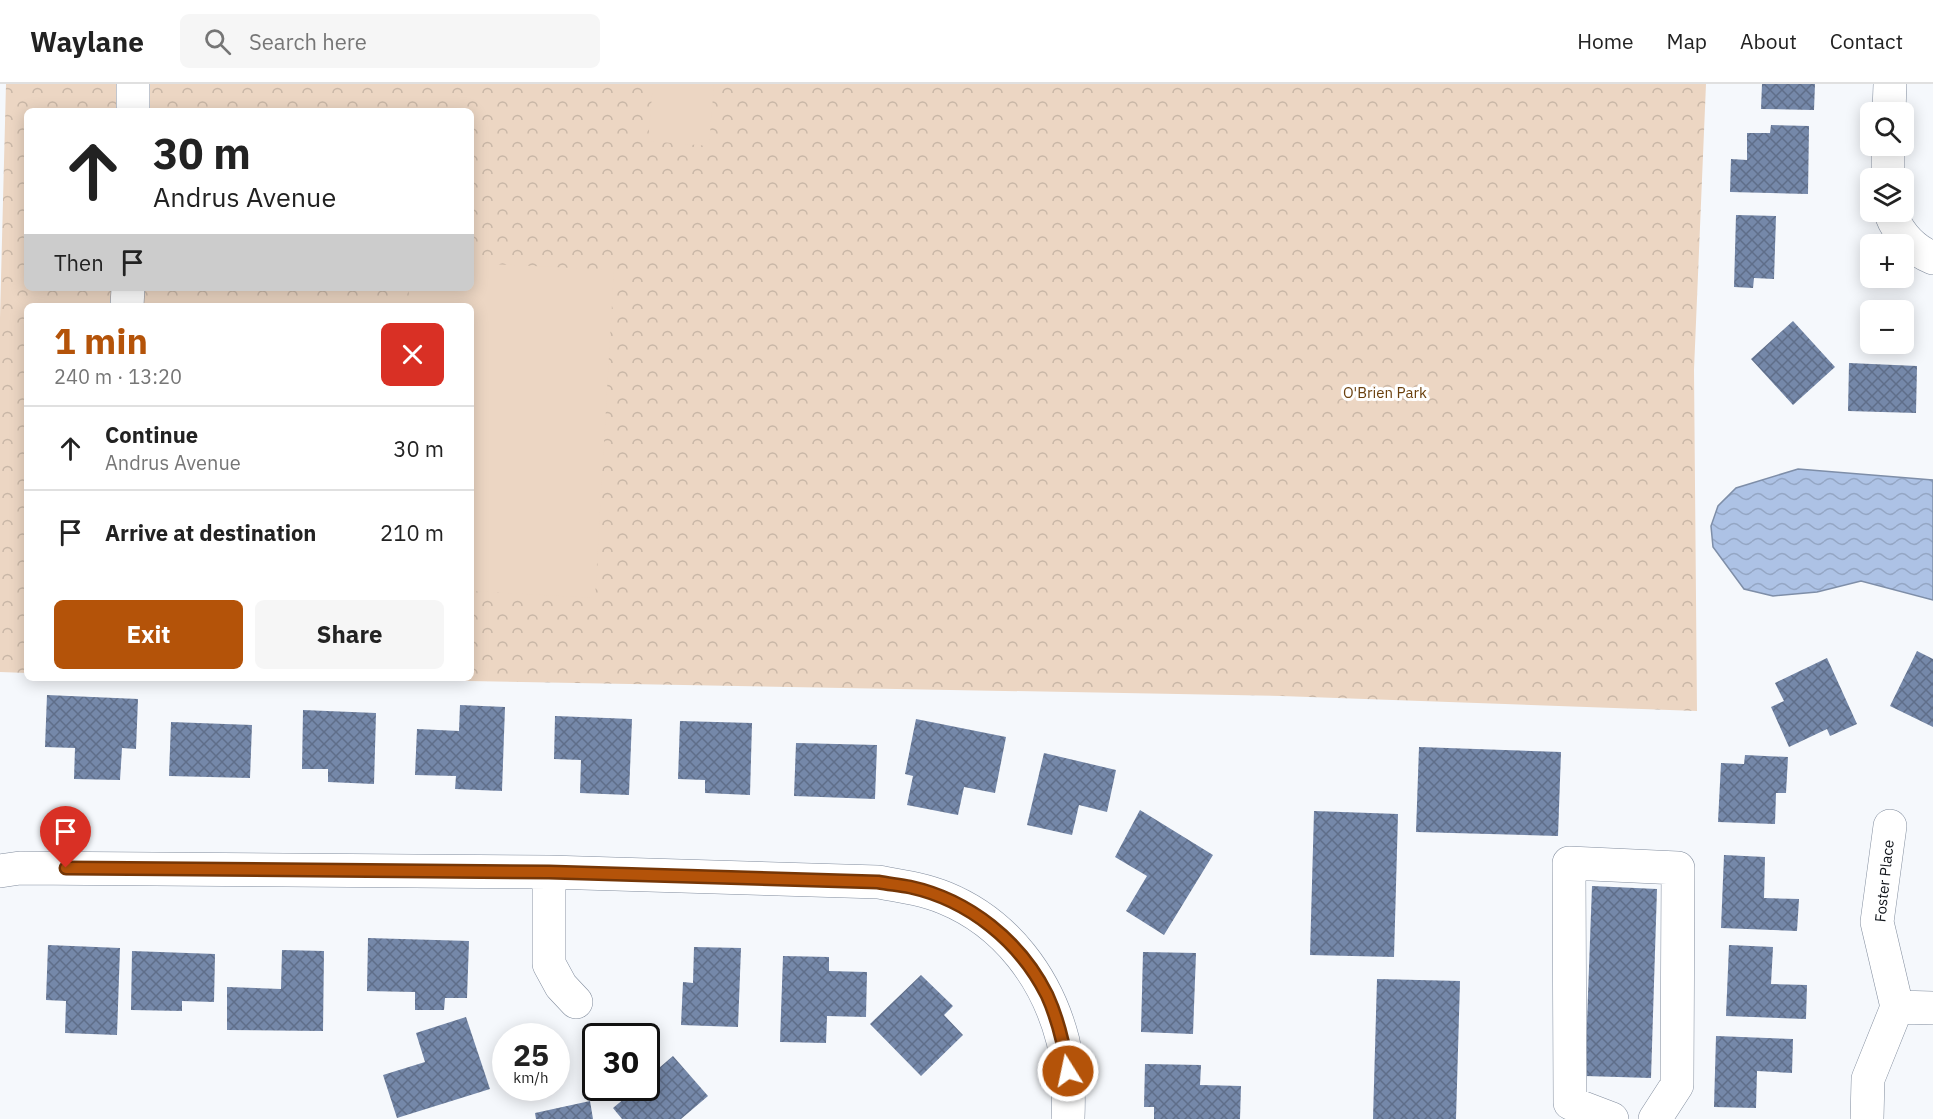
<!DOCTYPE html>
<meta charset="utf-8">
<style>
:root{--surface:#fff;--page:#f6f6f6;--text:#222;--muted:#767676;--line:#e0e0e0;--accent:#b45309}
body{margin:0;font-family:"IBM Plex Sans",sans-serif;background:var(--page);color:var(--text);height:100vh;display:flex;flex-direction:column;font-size:22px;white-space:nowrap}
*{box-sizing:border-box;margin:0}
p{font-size:20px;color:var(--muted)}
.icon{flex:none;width:33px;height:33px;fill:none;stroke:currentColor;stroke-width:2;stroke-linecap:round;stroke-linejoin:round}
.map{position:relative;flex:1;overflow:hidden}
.sheet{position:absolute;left:24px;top:219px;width:450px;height:378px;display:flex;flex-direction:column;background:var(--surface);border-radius:9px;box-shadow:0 3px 15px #0003}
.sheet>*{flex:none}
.guide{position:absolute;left:24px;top:24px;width:450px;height:183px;border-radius:9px;box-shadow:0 3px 15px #0003;background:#fff;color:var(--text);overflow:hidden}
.fabs{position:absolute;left:1860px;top:18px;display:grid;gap:12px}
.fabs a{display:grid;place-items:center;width:54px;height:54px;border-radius:9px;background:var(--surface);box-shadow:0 3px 15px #0003;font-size:30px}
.speed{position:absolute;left:492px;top:939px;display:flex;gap:12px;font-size:30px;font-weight:700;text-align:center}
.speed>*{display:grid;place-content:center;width:78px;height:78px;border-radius:50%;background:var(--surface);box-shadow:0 3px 15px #0003;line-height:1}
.speed small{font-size:15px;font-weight:400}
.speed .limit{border:3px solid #111;border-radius:9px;background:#fff;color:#111}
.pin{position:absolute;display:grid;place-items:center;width:51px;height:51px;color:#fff;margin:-62px -26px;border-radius:50% 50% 50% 0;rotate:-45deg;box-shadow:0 0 6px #0007}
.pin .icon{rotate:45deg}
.me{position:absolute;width:66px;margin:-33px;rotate:350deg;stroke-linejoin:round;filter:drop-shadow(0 0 4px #0008)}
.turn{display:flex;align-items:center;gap:21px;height:126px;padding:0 30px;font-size:27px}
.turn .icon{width:78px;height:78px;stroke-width:2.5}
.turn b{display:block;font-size:42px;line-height:51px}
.then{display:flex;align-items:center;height:57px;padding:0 30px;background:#0003;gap:12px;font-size:22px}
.round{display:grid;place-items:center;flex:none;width:63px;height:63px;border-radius:9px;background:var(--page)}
.headline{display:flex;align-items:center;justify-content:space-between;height:102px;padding:0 30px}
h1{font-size:36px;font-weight:700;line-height:45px;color:var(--accent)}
.button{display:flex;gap:12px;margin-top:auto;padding:12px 30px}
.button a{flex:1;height:69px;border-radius:9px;background:var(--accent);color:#fff;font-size:24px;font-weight:700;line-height:69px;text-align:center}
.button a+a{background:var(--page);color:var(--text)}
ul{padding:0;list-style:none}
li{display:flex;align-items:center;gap:18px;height:84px;padding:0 30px;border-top:2px solid var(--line)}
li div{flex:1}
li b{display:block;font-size:22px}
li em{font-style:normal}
header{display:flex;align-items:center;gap:36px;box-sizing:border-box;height:84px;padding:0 30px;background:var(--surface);border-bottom:2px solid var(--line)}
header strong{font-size:28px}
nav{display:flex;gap:33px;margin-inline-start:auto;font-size:21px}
.search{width:420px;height:54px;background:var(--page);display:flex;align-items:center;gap:15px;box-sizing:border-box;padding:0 21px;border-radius:9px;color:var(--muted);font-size:22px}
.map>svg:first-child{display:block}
.park{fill:url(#park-crowns);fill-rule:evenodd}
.garden{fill:#ecd6c3}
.water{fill:url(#water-waves);stroke:#7e8ea8;stroke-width:1.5}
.building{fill:url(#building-cross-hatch)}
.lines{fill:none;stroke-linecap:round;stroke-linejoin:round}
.minor-casing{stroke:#828d9e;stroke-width:34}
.minor{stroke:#fff;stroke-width:33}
.route-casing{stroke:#753606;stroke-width:15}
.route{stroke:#b45309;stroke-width:10}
.labels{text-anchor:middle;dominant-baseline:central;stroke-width:6;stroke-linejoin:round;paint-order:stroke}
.park-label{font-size:15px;fill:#6a400e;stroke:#fff}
.street-label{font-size:15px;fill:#11151b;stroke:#fff}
</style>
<header>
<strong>Waylane</strong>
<div class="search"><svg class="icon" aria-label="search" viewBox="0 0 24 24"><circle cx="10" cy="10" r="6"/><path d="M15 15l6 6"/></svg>Search here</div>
<nav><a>Home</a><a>Map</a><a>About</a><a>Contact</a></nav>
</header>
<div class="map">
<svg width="1933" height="1035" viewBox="0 0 1933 1035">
<defs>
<pattern id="park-crowns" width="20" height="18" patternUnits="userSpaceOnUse" patternTransform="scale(1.5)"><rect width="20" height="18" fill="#ecd6c3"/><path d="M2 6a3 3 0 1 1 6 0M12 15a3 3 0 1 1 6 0" fill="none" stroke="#c9b7a7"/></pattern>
<pattern id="water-waves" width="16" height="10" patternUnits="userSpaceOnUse" patternTransform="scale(1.5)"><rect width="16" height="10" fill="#adc2e5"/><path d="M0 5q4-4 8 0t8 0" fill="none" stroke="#94a6c4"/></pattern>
<pattern id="building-cross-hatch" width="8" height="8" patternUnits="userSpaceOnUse" patternTransform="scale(1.5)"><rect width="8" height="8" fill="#7588a9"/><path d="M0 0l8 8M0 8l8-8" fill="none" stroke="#5f6e89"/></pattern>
</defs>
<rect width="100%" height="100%" fill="#f5f8fc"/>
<path class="park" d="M6,0H1706L1694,286L1697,627L1281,612L305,594H471V222H27V589L0,588V234ZM27,27H471V204H27Z"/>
<path class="garden" d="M653,0H714L709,62L648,57Z
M471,179L614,186L595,514L471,507V222H408L409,204H471Z"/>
<path class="water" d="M1798,385L1933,396V516L1861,497L1817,508L1773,512L1744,505L1713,463L1711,442L1718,422L1736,404Z"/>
<path class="building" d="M1762,0H1815L1814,26L1761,25Z
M1771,41L1809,42L1808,110L1730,108L1731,75L1747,76V49H1770Z
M1736,131L1776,132L1774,195L1754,194L1753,204L1734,203Z
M1793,237L1835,283L1793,321L1751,275Z
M1849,279L1917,282L1916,329L1848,327Z
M1917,567L1933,575V643L1890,622Z
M1827,574L1857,640L1830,652L1827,645L1789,663L1771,623L1784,617L1775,599Z
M47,611L138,615L136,665L122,664L120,696L74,695L75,664L45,663Z
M460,621L505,623L502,707L455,705L456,692L415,691L417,645L459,647Z
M303,626L376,629L374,700L328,698V685H302Z
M555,632L632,635L629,711L580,709L581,676L554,675Z
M916,635L1006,653L995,709L964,703L958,731L907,721L913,692L905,690Z
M680,637L752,639L750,711L705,709V696L678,695Z
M171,638L252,641L250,694L169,692Z
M796,659L877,661L875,715L794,712Z
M1419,663L1561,668L1558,752L1416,748Z
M1044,669L1116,686L1107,728L1079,721L1072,751L1027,741Z
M1745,671L1788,673L1786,709H1776L1775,740L1718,738L1721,679L1744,680Z
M1140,726L1213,771L1164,851L1126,827L1147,792L1115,773Z
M1314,727L1398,730L1394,873L1310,871Z
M1724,771L1765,773L1764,814L1799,815L1797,847L1721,844Z
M1592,802L1657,805L1651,994L1585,992Z
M368,854L469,857L467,914H445L444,926H415V908L367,907Z
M48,861L120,864L117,951L65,949L66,917L46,916Z
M1729,861L1773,863L1771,900L1807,901L1806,935L1726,932Z
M694,863L741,864L738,943L681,941L683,898L693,899Z
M282,866L324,867L323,947L227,946V903L281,905Z
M132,867L215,870L214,918L182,917V927L131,926Z
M1143,868L1196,869L1193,950L1141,948Z
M783,872L829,873V887L867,888L866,933L827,932L826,959L780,958Z
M921,891L953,922L944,931L963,951L921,992L870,940Z
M1377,895L1460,897L1456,1035H1373Z
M466,933L490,1005L397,1034L383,991L425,978L416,949Z
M1716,952L1793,955L1792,989L1757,987L1756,1024L1714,1023Z
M673,972L708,1012L681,1035H622L613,1024L637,1004H646V995Z
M1145,980L1201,981L1200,1001L1241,1002L1240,1035H1154V1023H1144Z
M590,1017L593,1035H536L535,1029Z"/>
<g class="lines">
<g class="minor-casing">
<path id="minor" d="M133,27V0
M1889,28L1890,0
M1888,94V62
M1890,128C1898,149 1911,165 1933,174
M127,222L128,204
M1890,742L1877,838L1897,923
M0,787L20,784L549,788L878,798C901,802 923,805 945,814C1006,839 1047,894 1063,957C1069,983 1069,1009 1068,1035
M549,788V880L561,902L576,918
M1897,923L1933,924
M1612,1035L1570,1019L1569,779L1678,784L1677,1001L1655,1035
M1867,1035L1868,995L1897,923"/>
</g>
<use href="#minor" class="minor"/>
</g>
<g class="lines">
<g class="route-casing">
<path id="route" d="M66,784L549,788L878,798C889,800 900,801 910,803C969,816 1020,857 1047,911C1058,935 1064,961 1068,987"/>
</g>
<use href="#route" class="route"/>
</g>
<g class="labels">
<g class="park-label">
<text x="1385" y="308">O'Brien Park</text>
</g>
<g class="street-label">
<text transform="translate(1884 797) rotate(-84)">Foster Place</text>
</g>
</g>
</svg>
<div class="fabs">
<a><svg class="icon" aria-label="search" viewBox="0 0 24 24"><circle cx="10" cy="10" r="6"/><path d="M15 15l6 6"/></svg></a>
<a><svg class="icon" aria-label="layers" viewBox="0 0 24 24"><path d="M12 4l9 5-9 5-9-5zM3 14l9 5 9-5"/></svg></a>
<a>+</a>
<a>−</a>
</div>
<div class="speed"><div>25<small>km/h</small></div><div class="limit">30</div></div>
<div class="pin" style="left:66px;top:784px;background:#d93025"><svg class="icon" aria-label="arrive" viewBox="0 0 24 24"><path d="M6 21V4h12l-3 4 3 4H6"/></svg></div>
<svg class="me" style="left:1068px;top:987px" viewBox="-20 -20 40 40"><circle r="17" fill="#b45309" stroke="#fff" stroke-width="3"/><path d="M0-11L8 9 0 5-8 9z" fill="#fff"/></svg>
<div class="guide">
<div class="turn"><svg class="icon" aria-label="ahead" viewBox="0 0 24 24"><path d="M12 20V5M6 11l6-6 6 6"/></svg><div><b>30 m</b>Andrus Avenue</div></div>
<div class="then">Then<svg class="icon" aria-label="arrive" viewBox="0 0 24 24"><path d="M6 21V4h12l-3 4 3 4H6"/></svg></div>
</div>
<section class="sheet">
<div class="headline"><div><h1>1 min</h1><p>240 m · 13:20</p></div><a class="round" style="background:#d93025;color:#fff"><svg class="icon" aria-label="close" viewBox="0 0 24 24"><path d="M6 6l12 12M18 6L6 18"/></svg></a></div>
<ul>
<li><svg class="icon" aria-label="ahead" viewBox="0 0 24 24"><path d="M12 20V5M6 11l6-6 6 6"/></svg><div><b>Continue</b><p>Andrus Avenue</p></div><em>30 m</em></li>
<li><svg class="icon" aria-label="arrive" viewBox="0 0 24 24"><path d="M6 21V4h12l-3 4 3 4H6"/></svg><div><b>Arrive at destination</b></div><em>210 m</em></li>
</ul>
<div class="button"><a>Exit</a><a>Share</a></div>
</section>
</div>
